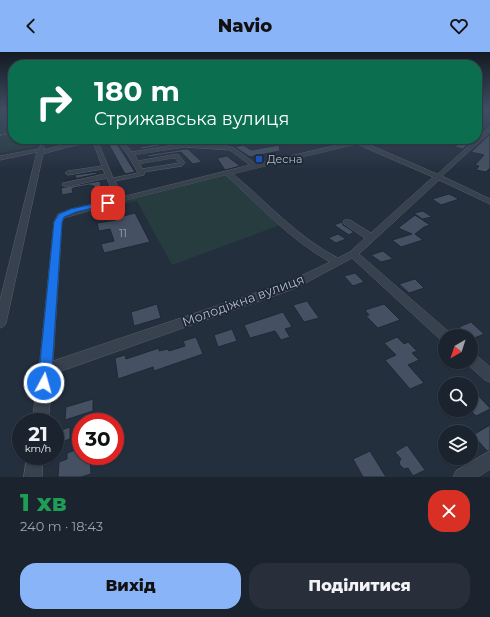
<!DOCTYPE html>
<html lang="uk">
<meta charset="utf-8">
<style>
:root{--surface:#1b232e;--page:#282f3a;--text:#f1f3f6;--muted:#a0a4aa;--line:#39404a;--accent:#8ab4f8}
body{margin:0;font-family:Montserrat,sans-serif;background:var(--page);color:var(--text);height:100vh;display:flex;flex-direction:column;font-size:15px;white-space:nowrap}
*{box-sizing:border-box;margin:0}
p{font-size:13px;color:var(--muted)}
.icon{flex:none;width:22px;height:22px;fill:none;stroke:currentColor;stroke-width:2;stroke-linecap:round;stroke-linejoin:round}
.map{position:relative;height:425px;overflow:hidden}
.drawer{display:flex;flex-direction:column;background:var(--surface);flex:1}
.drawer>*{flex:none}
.guide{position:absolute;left:8px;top:8px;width:474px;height:84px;border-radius:16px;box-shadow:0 1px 3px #0004,0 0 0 1px var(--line);background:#0b6e4f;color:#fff;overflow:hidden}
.needle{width:26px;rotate:219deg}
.controls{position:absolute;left:438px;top:277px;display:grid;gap:8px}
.controls a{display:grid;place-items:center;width:40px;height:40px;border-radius:50%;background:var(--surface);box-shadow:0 1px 3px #0004,0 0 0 1px var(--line);font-size:20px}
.speed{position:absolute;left:12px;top:361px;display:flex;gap:8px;font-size:20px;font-weight:700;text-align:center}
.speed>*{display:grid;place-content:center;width:52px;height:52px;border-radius:50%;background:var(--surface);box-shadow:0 1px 3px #0004,0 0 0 1px var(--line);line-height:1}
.speed small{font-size:10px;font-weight:400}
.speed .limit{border:6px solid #d22;background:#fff;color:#111}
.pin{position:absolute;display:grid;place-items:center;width:34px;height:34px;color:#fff;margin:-17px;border-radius:8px;box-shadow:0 2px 6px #0006}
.me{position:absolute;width:44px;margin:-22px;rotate:6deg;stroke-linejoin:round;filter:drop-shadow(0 0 3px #0008)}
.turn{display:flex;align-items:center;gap:14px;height:84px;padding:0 20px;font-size:18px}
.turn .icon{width:52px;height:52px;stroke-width:2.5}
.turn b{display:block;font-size:28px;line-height:34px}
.round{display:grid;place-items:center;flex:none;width:42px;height:42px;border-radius:16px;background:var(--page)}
.summary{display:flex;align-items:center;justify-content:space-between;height:68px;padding:0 20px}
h1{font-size:24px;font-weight:800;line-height:30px;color:#1e9e55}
.cta{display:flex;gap:8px;margin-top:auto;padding:8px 20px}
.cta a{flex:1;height:46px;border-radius:16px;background:var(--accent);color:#111;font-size:16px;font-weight:800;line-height:46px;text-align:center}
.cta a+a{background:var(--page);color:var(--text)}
header{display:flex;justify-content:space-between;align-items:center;height:52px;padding:0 20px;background:var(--accent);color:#111;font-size:18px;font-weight:800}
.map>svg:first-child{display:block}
.green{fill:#263c3f}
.building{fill:#455162;stroke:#1f2835}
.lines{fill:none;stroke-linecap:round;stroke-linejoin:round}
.minor-casing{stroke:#565f6c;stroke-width:1}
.minor{fill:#38414e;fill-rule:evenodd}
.rail{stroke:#5a6575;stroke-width:1.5;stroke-dasharray:2 2;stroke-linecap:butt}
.route{fill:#1a73e8;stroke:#114b97}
.transit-dot{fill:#1a4fb4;stroke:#1d2633;stroke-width:1.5}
.labels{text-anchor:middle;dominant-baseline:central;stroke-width:3.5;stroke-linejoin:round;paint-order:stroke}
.far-poi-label{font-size:11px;fill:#b4bcc9;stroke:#1d2633;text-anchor:start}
.number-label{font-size:11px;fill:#98a1af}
.street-label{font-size:13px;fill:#b4bcc9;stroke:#1d2633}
</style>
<header><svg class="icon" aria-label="back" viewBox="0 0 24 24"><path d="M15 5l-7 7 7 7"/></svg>Navio<svg class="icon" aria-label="heart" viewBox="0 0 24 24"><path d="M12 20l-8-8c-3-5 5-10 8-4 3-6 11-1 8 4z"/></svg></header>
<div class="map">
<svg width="490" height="425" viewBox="0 0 490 425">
<rect width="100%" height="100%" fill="#242f3e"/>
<path class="green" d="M13,65V87H73L0,101V67Z
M229,122L283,172L172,213L137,149L109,155L108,151Z"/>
<path class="building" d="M490,82V116L486,120L476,118L479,114L475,113L484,103L471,100Z
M108,87H114L135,120L125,122L107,89Z
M168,87H178L182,90L142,97L140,95L165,90L162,88Z
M463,87H474L463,97L455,95Z
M243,93L251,98L279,93L280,99L250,105L235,95Z
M185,97H188L202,110L193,112L181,100L149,105L147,103Z
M227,104L240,114L225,118L217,106Z
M97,120V122L64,129L76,126L75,123Z
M100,129L101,135L94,136V134L89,133L74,136L72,137L73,141L62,143L61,136Z
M449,142L459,147L441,153L432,147Z
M423,159L432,165L422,167L414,161Z
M135,161L150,190L104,201L101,192L114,189L110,177L99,179L97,171L116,168L119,165Z
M415,163L430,173L424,175L415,182L423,188L401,195L392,188L412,182L398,176Z
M342,170L343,173L354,180L349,183L334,173Z
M338,182L346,187L336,191L328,186Z
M383,199L393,207L381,210L371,203Z
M355,221L364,230L353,234L344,224Z
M415,227L424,236L409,241L399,232Z
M307,249L319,266L304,270L293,253Z
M157,252L161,266L134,274L131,260Z
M384,252L400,268L378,276L366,264L369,263L365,258Z
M283,260L292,275L285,277L290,285L281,288L275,279L250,286L244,273Z
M471,270L484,282L472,287L471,284L459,275Z
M232,277L237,289L218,295L214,283Z
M196,285L203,302L154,319L153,315L118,327L115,306L125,303L126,307L159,296V299L168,297L169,299L185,294L183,289Z
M397,285L404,292L408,290L417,299L412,301L419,308L408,313L424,331L410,337L385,308L396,303L384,291Z
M471,336L490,356V357L476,364L471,359Z
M93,347V359L65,368L66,355Z
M490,373V398L487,399L473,383Z
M70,375V387L55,392V380Z
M407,393L425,418L413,424L408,416L404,417L400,413L399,410L401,407L395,400Z
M81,396V404H90L91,422L81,425H58L59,410L67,407V401Z
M370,399L386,425H363L353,407Z"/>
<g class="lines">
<g class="minor-casing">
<path id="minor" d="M490,75V80L442,124L490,147V152L439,128L359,202L449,280L451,284H445V289L441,288L352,206L296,236L53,322L48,370H32L39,318L54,170L58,162L71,157L115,147L107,126L66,135L62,133L63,131L105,122L103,117L68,123L65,121L68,119L102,114L93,90L67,95L43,102L6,271L4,274L0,276V248L37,100L0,108V104L38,97L41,93L44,95V98C64,92 85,87 107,87L98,90L113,126L138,121L128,103L115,87H121L132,100L185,91L223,93L234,96L256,112L363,87H373L363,90L437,122ZM357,92L433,125L371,181L350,168H344L343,170L344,172L365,186L350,200L338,206C297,185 267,150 233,122ZM185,95L230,98L250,113L122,145L115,129L144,123V120L182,114L185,111L179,103L177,102L138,109L135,103ZM173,106H175L179,111L142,117L140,112ZM226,123C259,153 290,188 330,210L288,230L53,309L62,170L64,166L105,154L110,166H116L117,164L112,152Z
M471,301L476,303L490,315V330L485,328L466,311L471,310Z
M490,399V417L478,425H453L456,419Z
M27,404H43L42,425H24Z"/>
</g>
<use href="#minor" class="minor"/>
<path class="rail" d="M0,83L13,81"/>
</g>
<linearGradient id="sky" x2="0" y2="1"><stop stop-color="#141a22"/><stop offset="0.49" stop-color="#3f4d63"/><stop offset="1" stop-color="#3f4d63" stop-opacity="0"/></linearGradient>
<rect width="490" height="118" fill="url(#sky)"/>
<path class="route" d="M108,149L111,151L110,152L76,160L64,165L62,170L51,331L49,335L44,337L40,335L38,331L54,170L59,162L71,157Z"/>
<rect class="transit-dot" x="255" y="103" width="8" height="8" rx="2"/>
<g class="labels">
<g class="far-poi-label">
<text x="267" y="107">Десна</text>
</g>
<g class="number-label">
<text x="123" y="181">11</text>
</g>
<g class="street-label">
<text transform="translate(243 248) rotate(-20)">Молодіжна вулиця</text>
</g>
</g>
</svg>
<div class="controls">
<a><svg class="needle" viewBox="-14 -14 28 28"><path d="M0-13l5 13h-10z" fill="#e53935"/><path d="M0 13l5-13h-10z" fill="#a0a4aa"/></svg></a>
<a><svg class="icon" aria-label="search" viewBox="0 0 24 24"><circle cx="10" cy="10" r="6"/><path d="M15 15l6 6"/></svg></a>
<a><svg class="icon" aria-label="layers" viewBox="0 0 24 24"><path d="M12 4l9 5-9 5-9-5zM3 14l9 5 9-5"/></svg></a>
</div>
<div class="speed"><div>21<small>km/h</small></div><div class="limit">30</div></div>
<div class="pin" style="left:108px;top:151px;background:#d93025"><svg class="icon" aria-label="arrive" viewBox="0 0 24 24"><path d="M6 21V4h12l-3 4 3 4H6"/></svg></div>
<svg class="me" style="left:44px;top:331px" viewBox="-20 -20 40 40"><circle r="17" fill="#1a73e8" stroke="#fff" stroke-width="3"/><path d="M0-11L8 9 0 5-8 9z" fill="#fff"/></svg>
<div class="guide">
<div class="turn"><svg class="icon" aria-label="right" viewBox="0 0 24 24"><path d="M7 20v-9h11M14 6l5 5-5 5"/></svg><div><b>180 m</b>Стрижавська вулиця</div></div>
</div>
</div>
<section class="drawer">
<div class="summary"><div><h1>1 хв</h1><p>240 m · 18:43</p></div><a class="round" style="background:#d93025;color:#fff"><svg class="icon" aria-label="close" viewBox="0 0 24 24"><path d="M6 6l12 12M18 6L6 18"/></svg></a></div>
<div class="cta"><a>Вихід</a><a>Поділитися</a></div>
</section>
